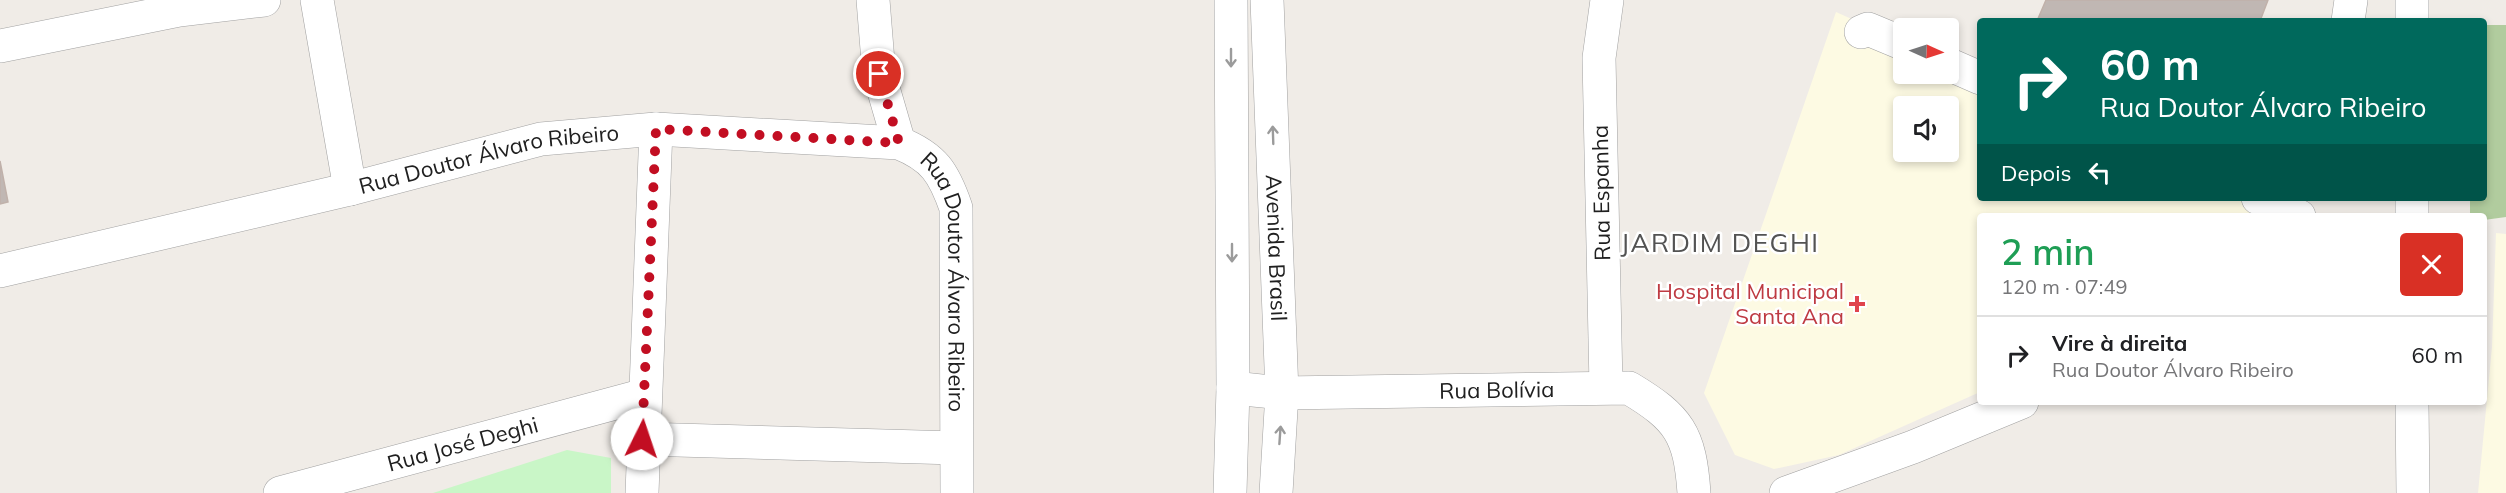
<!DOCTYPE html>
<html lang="pt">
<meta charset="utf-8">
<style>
:root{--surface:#fff;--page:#f6f6f6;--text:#202124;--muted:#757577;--line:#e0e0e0}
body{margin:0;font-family:Mulish,sans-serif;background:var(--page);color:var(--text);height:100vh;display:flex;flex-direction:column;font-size:22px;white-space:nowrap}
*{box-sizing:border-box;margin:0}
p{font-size:20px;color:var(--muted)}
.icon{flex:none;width:33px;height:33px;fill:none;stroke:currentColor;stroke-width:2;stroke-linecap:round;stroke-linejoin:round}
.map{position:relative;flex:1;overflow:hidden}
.sheet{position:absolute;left:1977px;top:213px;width:510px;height:192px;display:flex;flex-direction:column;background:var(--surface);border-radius:6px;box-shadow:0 3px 9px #0003}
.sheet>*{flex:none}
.banner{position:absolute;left:1977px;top:18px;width:510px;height:183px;border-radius:6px;box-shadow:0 3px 9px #0003;background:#00695c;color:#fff;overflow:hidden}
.needle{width:39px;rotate:93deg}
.controls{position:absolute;left:1893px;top:18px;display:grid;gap:12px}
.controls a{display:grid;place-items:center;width:66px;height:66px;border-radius:6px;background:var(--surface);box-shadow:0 3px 9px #0003;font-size:30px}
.pin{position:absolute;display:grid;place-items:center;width:51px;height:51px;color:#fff;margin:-26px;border:3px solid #fff;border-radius:50%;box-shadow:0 2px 6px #0007}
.me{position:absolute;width:66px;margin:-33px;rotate:4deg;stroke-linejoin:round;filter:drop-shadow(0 0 4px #0008)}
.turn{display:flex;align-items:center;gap:21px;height:126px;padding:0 24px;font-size:27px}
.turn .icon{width:78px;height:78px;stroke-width:2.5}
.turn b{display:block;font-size:42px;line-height:51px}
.then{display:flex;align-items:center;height:57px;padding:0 24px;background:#0003;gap:12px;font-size:22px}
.round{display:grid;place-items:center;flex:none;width:63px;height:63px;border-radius:6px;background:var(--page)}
.headline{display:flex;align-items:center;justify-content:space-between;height:102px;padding:0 24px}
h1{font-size:36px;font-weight:600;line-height:45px;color:#1e9e55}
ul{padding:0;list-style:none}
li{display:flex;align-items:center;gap:18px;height:78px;padding:0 24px;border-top:2px solid var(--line)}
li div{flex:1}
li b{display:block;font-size:22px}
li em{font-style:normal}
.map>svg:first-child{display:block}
.education{fill:#fdfae3;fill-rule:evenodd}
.forest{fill:#b1cc9e}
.park{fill:#c9f6c7}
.building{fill:#c0b7b3;stroke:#c0b1aa;stroke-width:1.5}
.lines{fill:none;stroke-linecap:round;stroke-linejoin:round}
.minor-casing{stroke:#a1a1a1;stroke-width:34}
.minor{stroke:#fff;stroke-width:33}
.oneway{stroke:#9b9b9b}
.route{stroke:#c20e22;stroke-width:10;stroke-dasharray:0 18}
.health-dot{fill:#e0444e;stroke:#fff;stroke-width:2}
.labels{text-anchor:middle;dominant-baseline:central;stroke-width:5;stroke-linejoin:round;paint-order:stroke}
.street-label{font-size:22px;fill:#202020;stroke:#fff}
.health-label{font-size:22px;fill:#be3a42;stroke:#fff;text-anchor:end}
.quarter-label{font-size:26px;letter-spacing:1.5px;fill:#535353;stroke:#fff}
</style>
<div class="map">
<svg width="2506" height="493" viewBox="0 0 2506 493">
<rect width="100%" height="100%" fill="#f0ece7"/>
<path class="education" d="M1836,12L1903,42L1904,74L1980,76V198H2250L2290,216H1980V392L1839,455L1774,469L1735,455L1704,393ZM1904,106H1948V152H1904Z
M2496,233L2506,234V493H2478L2492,347Z"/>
<path class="forest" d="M2484,25H2506V217L2484,220V216H2470V198H2484Z"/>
<path class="park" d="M567,450L611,458V493H433Z"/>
<path class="building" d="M2046,0H2268L2260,21H2037Z
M0,161L8,202L0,204Z"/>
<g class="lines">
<g class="minor-casing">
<g id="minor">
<path d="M317,0L350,189"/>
<path d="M873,0L879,74L899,143"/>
<path id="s1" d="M1267,0L1282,393L1276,493"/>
<path d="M2412,0V21"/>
<path d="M2348,21L2351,0"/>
<path d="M1861,32L1868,29L1904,44"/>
<path d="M0,46L179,10L264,0"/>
<path d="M1948,64L1980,78"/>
<path d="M2258,198L2299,216"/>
<path d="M2412,198V216"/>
<path id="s2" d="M0,271L350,189L541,139L656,129L899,143C934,157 944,173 956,208L957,493"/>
<path d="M1606,386L1599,58L1607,0"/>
<path id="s3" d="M1233,388L1282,393L1629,388C1679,418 1690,434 1694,493"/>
<path d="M2412,402L2413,493"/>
<path d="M642,439L956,448"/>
<path id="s4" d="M280,493L645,395"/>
<path d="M642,493L656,129"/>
<path d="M1230,493L1233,388L1231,0"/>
<path d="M1786,493L1913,447L2022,402"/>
</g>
</g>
<use href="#minor" class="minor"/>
</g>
<defs><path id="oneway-shaft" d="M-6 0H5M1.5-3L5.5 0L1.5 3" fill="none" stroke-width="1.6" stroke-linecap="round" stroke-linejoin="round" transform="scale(1.5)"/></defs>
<g class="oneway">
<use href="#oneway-shaft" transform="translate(1231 58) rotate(90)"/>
<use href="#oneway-shaft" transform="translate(1273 135) rotate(-92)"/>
<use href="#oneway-shaft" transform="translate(1232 253) rotate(90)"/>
<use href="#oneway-shaft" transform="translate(1280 435) rotate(-86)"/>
</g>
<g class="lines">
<path class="route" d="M642,439L656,129L899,143L879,74"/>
</g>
<path class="health-dot" d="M1854 295h6v6h6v6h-6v6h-6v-6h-6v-6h6z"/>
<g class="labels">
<g class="street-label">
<text stroke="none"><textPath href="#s2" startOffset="502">Rua Doutor Álvaro Ribeiro</textPath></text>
<text transform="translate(1601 193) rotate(-91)">Rua Espanha</text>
<text stroke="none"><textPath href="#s1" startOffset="248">Avenida Brasil</textPath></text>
<text stroke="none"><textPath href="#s2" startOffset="1077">Rua Doutor Álvaro Ribeiro</textPath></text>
<text stroke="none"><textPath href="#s3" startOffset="264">Rua Bolívia</textPath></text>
<text stroke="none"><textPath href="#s4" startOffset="189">Rua José Deghi</textPath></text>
</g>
<g class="health-label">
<text x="1844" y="291">Hospital Municipal<tspan x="1844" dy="25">Santa Ana</tspan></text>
</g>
<g class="quarter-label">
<text x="1720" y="242">JARDIM DEGHI</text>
</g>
</g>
</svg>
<div class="controls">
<a><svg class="needle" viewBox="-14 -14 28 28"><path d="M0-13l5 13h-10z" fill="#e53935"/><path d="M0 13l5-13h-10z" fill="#757577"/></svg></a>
<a><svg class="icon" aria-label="sound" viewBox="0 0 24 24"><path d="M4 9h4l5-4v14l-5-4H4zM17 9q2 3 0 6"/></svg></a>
</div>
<div class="pin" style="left:879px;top:74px;background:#d93025"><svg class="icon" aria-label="arrive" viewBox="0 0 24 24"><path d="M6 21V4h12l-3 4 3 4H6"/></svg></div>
<svg class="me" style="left:642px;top:439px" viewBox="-20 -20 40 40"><circle r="19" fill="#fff"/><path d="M0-13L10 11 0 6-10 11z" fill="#c20e22"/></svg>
<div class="banner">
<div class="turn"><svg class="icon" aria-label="right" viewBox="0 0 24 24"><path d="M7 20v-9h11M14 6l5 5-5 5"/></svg><div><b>60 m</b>Rua Doutor Álvaro Ribeiro</div></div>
<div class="then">Depois<svg class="icon" aria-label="left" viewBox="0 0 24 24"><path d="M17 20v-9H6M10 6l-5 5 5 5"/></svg></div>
</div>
<section class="sheet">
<div class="headline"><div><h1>2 min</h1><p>120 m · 07:49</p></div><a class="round" style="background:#d93025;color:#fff"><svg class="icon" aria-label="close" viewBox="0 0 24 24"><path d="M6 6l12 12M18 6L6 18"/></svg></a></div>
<ul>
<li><svg class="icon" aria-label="right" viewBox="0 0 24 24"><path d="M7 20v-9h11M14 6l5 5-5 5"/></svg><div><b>Vire à direita</b><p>Rua Doutor Álvaro Ribeiro</p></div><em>60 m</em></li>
</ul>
</section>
</div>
